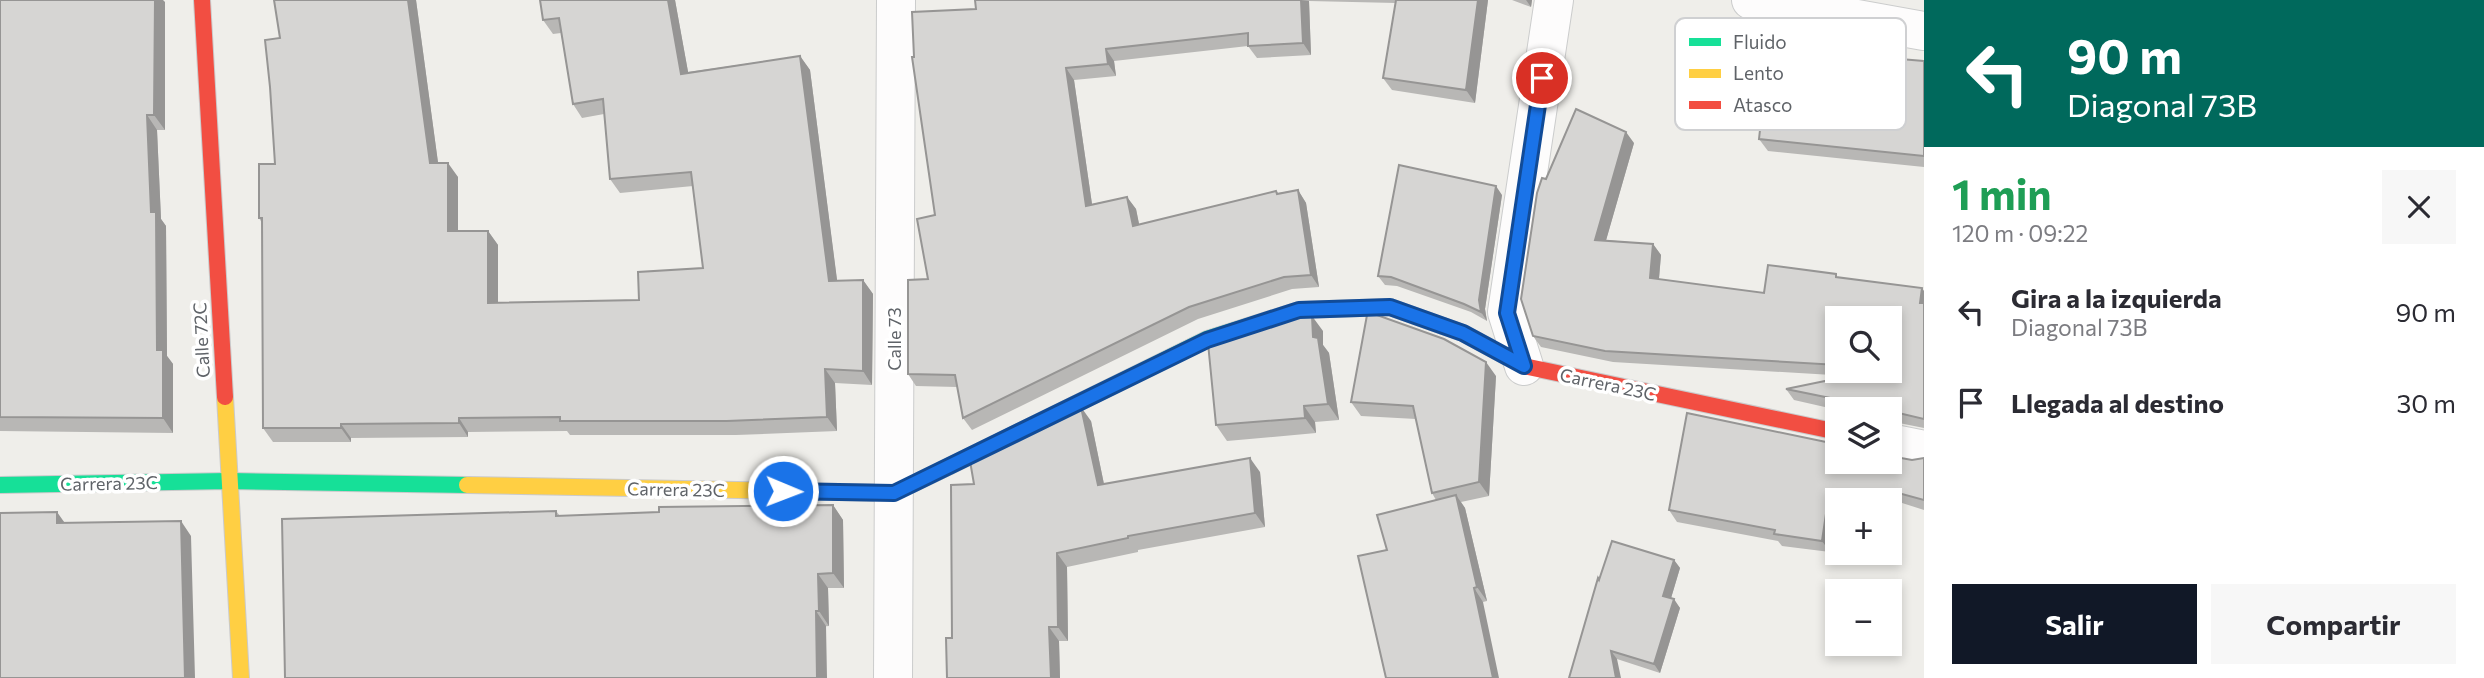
<!DOCTYPE html>
<html lang="es">
<meta charset="utf-8">
<style>
:root{--surface:#fff;--page:#f7f7f7;--text:#2b2b33;--muted:#7c7c81;--accent:#111827}
body{margin:0;font-family:Commissioner,sans-serif;background:var(--page);color:var(--text);height:100vh;display:flex;flex-direction:column;font-size:26px;white-space:nowrap}
*{box-sizing:border-box;margin:0}
p{font-size:23px;color:var(--muted)}
.icon{flex:none;width:38px;height:38px;fill:none;stroke:currentColor;stroke-width:2;stroke-linecap:round;stroke-linejoin:round}
.map{position:relative;flex:1;overflow:hidden}
.panel{display:flex;flex-direction:column;background:var(--surface);width:560px}
.panel>*{flex:none}
.hud{background:#00695c;color:#fff;overflow:hidden}
.buttons{position:absolute;left:1825px;top:306px;display:grid;gap:14px}
.buttons a{display:grid;place-items:center;width:77px;height:77px;border-radius:0px;background:var(--surface);box-shadow:0 4px 10px #0003;font-size:35px}
.pin{position:absolute;display:grid;place-items:center;width:60px;height:60px;color:#fff;margin:-30px;border:4px solid #fff;border-radius:50%;box-shadow:0 2px 7px #0007}
.me{position:absolute;width:77px;margin:-38px;rotate:91deg;stroke-linejoin:round;filter:drop-shadow(0 0 5px #0008)}
.turn{display:flex;align-items:center;gap:24px;height:147px;padding:0 28px;font-size:32px}
.turn .icon{width:91px;height:91px;stroke-width:2.5}
.turn b{display:block;font-size:49px;line-height:60px}
.round{display:grid;place-items:center;flex:none;width:74px;height:74px;border-radius:0px;background:var(--page)}
.overview{display:flex;align-items:center;justify-content:space-between;height:119px;padding:0 28px}
h1{font-size:42px;font-weight:700;line-height:52px;color:#1e9e55}
.button{display:flex;gap:14px;margin-top:auto;padding:14px 28px}
.button a{flex:1;height:80px;border-radius:0px;background:var(--accent);color:#fff;font-size:28px;font-weight:700;line-height:80px;text-align:center}
.button a+a{background:var(--page);color:var(--text)}
ul{padding:0;list-style:none}
li{display:flex;align-items:center;gap:21px;height:91px;padding:0 28px}
li div{flex:1}
li b{display:block;font-size:26px}
li em{font-style:normal}
main{display:flex;flex:1;min-height:0}
.map>svg:first-child{display:block}
.lines{fill:none;stroke-linecap:round;stroke-linejoin:round}
.street-casing{stroke:#cbcccc;stroke-width:40}
.fast-casing{stroke:#cacacb;stroke-width:18}
.slow-casing{stroke:#cacacb;stroke-width:18}
.jam-casing{stroke:#cacacb;stroke-width:18}
.street{stroke:#fdfcfc;stroke-width:38}
.fast{stroke:#16e098;stroke-width:16}
.slow{stroke:#ffcf43;stroke-width:16}
.jam{stroke:#f24e42;stroke-width:16}
.wall{fill:#b8b7b5;fill-rule:evenodd}
.shaded-wall{fill:#969594}
.building{fill:#d6d5d3;stroke:#969594;stroke-width:2}
.route-casing{stroke:#114b97;stroke-width:18}
.route{stroke:#1a73e8;stroke-width:12}
.labels{text-anchor:middle;dominant-baseline:central;stroke-width:7;stroke-linejoin:round;paint-order:stroke}
.street-label{font-size:18px;fill:#5f6368;stroke:#fff}
.key{fill:#fff;stroke:#cfd0d2;stroke-width:2}
.key-label{font-size:19px;fill:#5f6368}
</style>
<main>
<div class="map">
<svg width="1924" height="678" viewBox="0 0 1924 678">
<rect width="100%" height="100%" fill="#efeeea"/>
<g class="lines">
<g class="street-casing">
<path id="street" d="M1751,0L1924,31
M1524,366L1507,312L1554,0
M1890,443L1924,450
M893,678L896,0"/>
</g>
<g class="fast-casing">
<path id="fast" d="M950,466L1207,339L1299,310L1390,307L1443,326
M0,485L229,481L467,485"/>
</g>
<g class="slow-casing">
<path id="slow" d="M225,397L241,678
M467,485L894,493L950,466"/>
</g>
<g class="jam-casing">
<path id="jam" d="M202,0L225,397
M1443,326L1463,333L1524,366L1838,432"/>
</g>
<use href="#street" class="street"/>
<use href="#fast" class="fast"/>
<use href="#slow" class="slow"/>
<use href="#jam" class="jam"/>
</g>
<path class="wall" d="M0,0L165,2V130H157L161,219L166,226L167,356L173,364V433L0,431Z
M274,0H416L438,163L458,177V231H488L498,245V303L639,300L703,268L693,186L620,193L610,179L604,114L582,118L573,104L561,33L553,34L543,20L675,0L688,72L800,56L810,70L837,281L863,280L873,294L872,385L835,383L837,431L736,435H570L567,431L468,432V437L351,438V442H273L263,428L262,223L259,218L275,164L280,38Z
M975,0H1488L1475,103L1392,90L1383,78L1396,3L1309,1L1311,55L1257,58L1248,46L1114,61L1116,76L1074,80L1092,204L1127,197L1136,209L1139,225L1276,191L1278,193L1298,190L1306,203L1319,287L1292,289L1198,319L972,430L963,418L957,387L916,386L908,374L928,279L935,215L914,57L976,9Z
M1512,0H1532L1531,7Z
M1924,61V167L1768,151L1759,139Z
M1634,143L1606,240L1653,244L1661,255L1659,279L1764,293L1838,277L1924,291V428L1894,422H1890V410H1838L1794,400L1786,389L1849,376L1613,362L1541,347L1533,336L1546,179ZM1838,318L1890,371H1838Z
M1502,195L1485,309L1487,321L1471,312L1397,286L1385,285L1378,276Z
M1323,331V345L1329,353L1339,420L1315,422L1316,433L1227,441L1216,425Z
M1496,376L1489,496L1461,502L1465,508L1487,601L1483,602L1387,550L1436,500L1432,493L1416,419L1361,416L1351,402Z
M1091,421L1104,484L1260,472L1265,527L1138,550V552L1067,567L1068,641H1059L1060,678H947L974,484Z
M1826,442H1836L1838,462L1912,460L1924,458V510L1899,502L1893,530H1890V500H1838V519L1835,518L1830,552L1782,546L1778,541L1677,522L1669,510Z
M833,505L843,520L844,588H828L829,626L285,678L556,511L560,516Z
M1674,560L1680,568L1671,598L1680,608L1660,673L1617,659L1569,678L1599,579Z"/>
<path class="shaded-wall" d="M155,0H163L165,2V130L154,115Z
M408,0H416L440,177L430,163Z
M668,0H675L691,88L681,74Z
M1301,0L1309,1L1311,55L1303,43Z
M1478,0H1488L1475,103L1466,90Z
M1526,0H1532L1531,7Z
M1106,49L1114,61L1116,76L1108,64Z
M800,56L810,70L839,295L829,281Z
M1066,68L1074,80L1094,218L1086,206Z
M147,115L157,130L161,219L166,226L167,356L173,364V433L163,418L157,350Z
M1626,132L1634,143L1603,251L1595,240Z
M448,163L458,177V245L448,231Z
M1496,186L1502,195L1485,309L1487,321L1481,312L1479,300Z
M1298,190L1306,203L1319,287L1311,275Z
M1127,197L1136,209L1142,238L1133,226Z
M488,231L498,245V317L488,303Z
M1653,244L1661,255L1658,289L1650,278Z
M863,280L873,294L872,385L863,371Z
M1922,288L1924,291V308L1920,303Z
M1312,316L1323,331V345L1329,353L1339,420L1328,404L1313,337Z
M1486,362L1496,376L1489,496L1479,482Z
M825,369L835,383L837,431L827,417Z
M1304,406L1315,422L1316,433L1305,418Z
M1081,407L1091,421L1107,499L1098,485Z
M459,418L468,432V437L459,423Z
M341,424L351,438V442L341,428Z
M1250,458L1260,472L1265,527L1255,513Z
M1891,491L1899,502L1893,530L1890,526L1889,500Z
M1456,495L1465,508L1487,601L1477,587Z
M833,505L843,520L844,588L833,573Z
M1827,507L1835,518L1830,552L1822,541Z
M57,512L67,526L57,523Z
M181,521L191,536L195,678H185Z
M1057,553L1067,567L1068,641L1058,627Z
M1674,560L1680,568L1669,605L1663,596Z
M818,574L828,588L829,626L819,611Z
M1474,588L1483,602L1499,678H1493Z
M1674,599L1680,608L1660,673L1654,664Z
M816,611L826,626L827,678H817Z
M1049,627L1059,641L1060,678H1051Z
M1611,651L1617,659L1621,678H1616Z"/>
<path class="building" d="M0,0H155L154,115H147L151,212H156L157,350H163V418L0,417Z
M274,0H408L430,163H448V231H488V303L639,300L638,272L703,268L691,172L610,179L603,99L573,104L559,18L543,20L540,0H668L681,74L800,56L829,281L863,280V371L825,369L827,417L727,421H560V417L459,418V423L341,424V428H263L262,218H259V164H275L270,87L265,40L280,38Z
M975,0H1301L1303,43L1248,46V33L1106,49L1108,64L1066,68L1086,206L1127,197L1133,226L1276,191L1277,194L1298,190L1311,275L1284,277L1189,307L963,418L955,375L908,374V280L928,279L917,219L935,215L912,57H914L912,12L976,9Z
M1396,0H1478L1466,90L1383,78Z
M1769,48L1924,61V156L1759,139Z
M1576,109L1626,132L1595,240L1653,244L1650,278L1764,293L1768,265L1836,274V277L1922,288L1920,303H1924V419L1890,411V410H1848L1845,405L1835,399L1786,389L1859,374L1858,371H1890V318H1838V365L1605,351L1533,336L1521,299L1537,193L1542,178L1546,179Z
M1399,165L1496,186L1479,300L1481,312L1464,304L1391,277L1378,276Z
M1367,315H1377L1444,339L1486,362L1479,482L1432,493L1413,406L1351,402Z
M1292,316H1312L1313,337L1318,338L1328,404L1304,406L1305,418L1216,425L1208,343Z
M1081,407L1098,485L1250,458L1255,513L1128,536V538L1057,553L1058,627H1049L1051,678H947L946,638H952L951,485L974,484L970,461Z
M1687,413L1826,442L1838,441V462H1890V456L1912,460L1924,458V500L1891,491L1889,500H1838V509L1827,507L1822,541L1774,534L1775,530L1669,510Z
M1456,495L1477,587L1474,588L1493,678H1386L1358,556L1387,550L1377,515Z
M833,505V573L818,574L819,611H816L817,678H285L282,519L556,511V516L659,512V507Z
M57,512V523L181,521L185,678H0V513Z
M1612,541L1674,560L1663,596L1674,599L1654,664L1611,651L1616,678H1569L1598,578L1599,580Z"/>
<g class="lines">
<g class="route-casing">
<path id="route" d="M783,491L894,493L1207,340L1299,310L1390,307L1463,333L1524,366L1507,313L1542,78"/>
</g>
<use href="#route" class="route"/>
</g>
<g class="labels">
<g class="street-label">
<text transform="translate(894 339) rotate(-90)">Calle 73</text>
<text transform="translate(201 340) rotate(-93)">Calle 72C</text>
<text transform="translate(1608 384) rotate(12)">Carrera 23C</text>
<text transform="translate(109 483) rotate(-1)">Carrera 23C</text>
<text transform="translate(676 489) rotate(1)">Carrera 23C</text>
</g>
</g>
<rect x="1675" y="18" width="231" height="112" rx="10" class="key"/>
<rect x="1689" y="38" width="32" height="8" fill="#16e098"/>
<rect x="1689" y="69" width="32" height="9" fill="#ffcf43"/>
<rect x="1689" y="101" width="32" height="8" fill="#f24e42"/>
<g class="key-label">
<text x="1733" y="49">Fluido</text>
<text x="1733" y="80">Lento</text>
<text x="1733" y="112">Atasco</text>
</g>
</svg>
<div class="buttons">
<a><svg class="icon" aria-label="search" viewBox="0 0 24 24"><circle cx="10" cy="10" r="6"/><path d="M15 15l6 6"/></svg></a>
<a><svg class="icon" aria-label="layers" viewBox="0 0 24 24"><path d="M12 4l9 5-9 5-9-5zM3 14l9 5 9-5"/></svg></a>
<a>+</a>
<a>−</a>
</div>
<div class="pin" style="left:1542px;top:78px;background:#d93025"><svg class="icon" aria-label="arrive" viewBox="0 0 24 24"><path d="M6 21V4h12l-3 4 3 4H6"/></svg></div>
<svg class="me" style="left:783px;top:491px" viewBox="-20 -20 40 40"><circle r="17" fill="#1a73e8" stroke="#fff" stroke-width="3"/><path d="M0-11L8 9 0 5-8 9z" fill="#fff"/></svg>
</div>
<section class="panel">
<div class="hud">
<div class="turn"><svg class="icon" aria-label="left" viewBox="0 0 24 24"><path d="M17 20v-9H6M10 6l-5 5 5 5"/></svg><div><b>90 m</b>Diagonal 73B</div></div>
</div>
<div class="overview"><div><h1>1 min</h1><p>120 m · 09:22</p></div><a class="round"><svg class="icon" aria-label="close" viewBox="0 0 24 24"><path d="M6 6l12 12M18 6L6 18"/></svg></a></div>
<ul>
<li><svg class="icon" aria-label="left" viewBox="0 0 24 24"><path d="M17 20v-9H6M10 6l-5 5 5 5"/></svg><div><b>Gira a la izquierda</b><p>Diagonal 73B</p></div><em>90 m</em></li>
<li><svg class="icon" aria-label="arrive" viewBox="0 0 24 24"><path d="M6 21V4h12l-3 4 3 4H6"/></svg><div><b>Llegada al destino</b></div><em>30 m</em></li>
</ul>
<div class="button"><a>Salir</a><a>Compartir</a></div>
</section>
</main>
